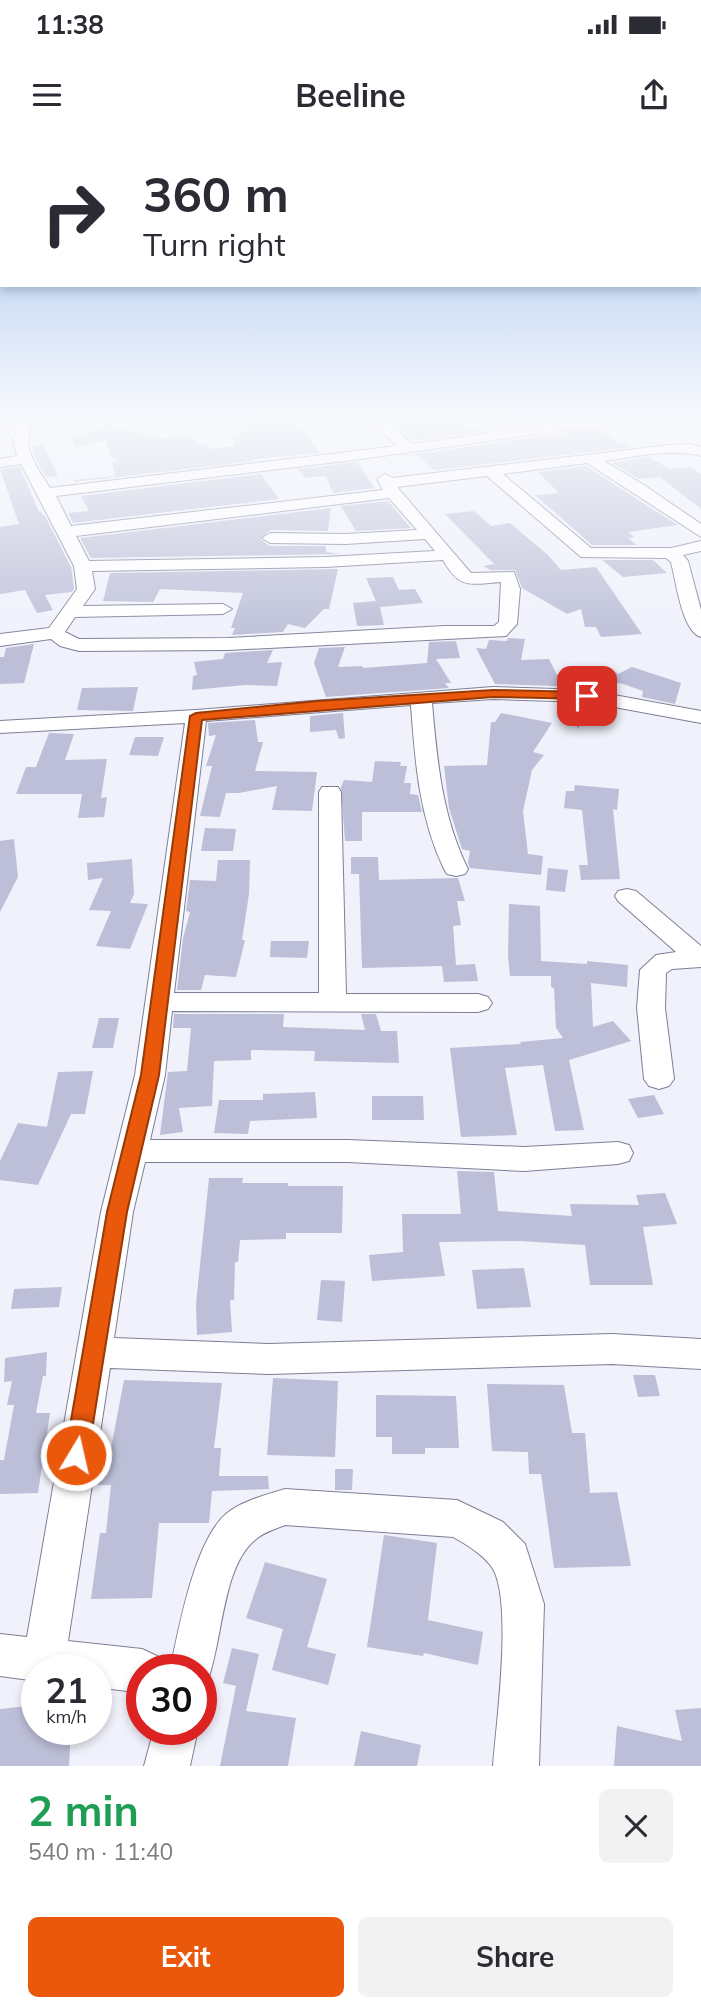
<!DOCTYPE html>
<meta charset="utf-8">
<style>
:root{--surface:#fff;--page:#f2f2f3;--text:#2b2b33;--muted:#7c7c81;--accent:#ea580c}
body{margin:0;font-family:Mulish,sans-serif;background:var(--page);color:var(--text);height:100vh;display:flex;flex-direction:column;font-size:26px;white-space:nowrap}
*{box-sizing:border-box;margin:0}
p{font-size:23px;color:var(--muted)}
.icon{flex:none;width:38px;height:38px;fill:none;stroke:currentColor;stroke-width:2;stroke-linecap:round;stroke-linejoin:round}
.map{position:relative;height:1626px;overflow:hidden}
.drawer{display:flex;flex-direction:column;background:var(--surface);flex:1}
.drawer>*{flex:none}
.hud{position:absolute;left:0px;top:0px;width:702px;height:147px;box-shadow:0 4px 10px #0003;background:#fff;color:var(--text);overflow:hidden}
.speed{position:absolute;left:21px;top:1514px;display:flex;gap:14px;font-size:35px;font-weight:700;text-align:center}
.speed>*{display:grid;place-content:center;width:91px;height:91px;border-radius:50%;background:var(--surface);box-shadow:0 4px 10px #0003;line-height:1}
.speed small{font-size:18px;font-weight:400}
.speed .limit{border:10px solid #d22;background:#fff;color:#111}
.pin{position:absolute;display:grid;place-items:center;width:60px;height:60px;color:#fff;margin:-30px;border-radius:14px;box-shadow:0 4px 10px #0006}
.me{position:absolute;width:77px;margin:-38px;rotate:9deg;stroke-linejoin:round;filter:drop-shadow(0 0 5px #0008)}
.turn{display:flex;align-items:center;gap:24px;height:147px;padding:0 28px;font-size:32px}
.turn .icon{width:91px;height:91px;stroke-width:2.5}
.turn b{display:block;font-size:49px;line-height:60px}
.round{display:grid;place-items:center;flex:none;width:74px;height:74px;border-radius:10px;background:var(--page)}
.head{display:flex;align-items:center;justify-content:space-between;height:119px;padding:0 28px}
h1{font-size:42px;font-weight:700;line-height:52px;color:#1e9e55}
.action{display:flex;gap:14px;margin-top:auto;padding:14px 28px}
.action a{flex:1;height:80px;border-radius:10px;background:var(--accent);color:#fff;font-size:28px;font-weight:700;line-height:80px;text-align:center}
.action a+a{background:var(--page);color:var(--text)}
.status{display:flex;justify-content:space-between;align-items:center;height:49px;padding:0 35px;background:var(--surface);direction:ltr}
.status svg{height:19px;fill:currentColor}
header{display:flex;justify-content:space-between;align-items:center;height:91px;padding:0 28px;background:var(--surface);font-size:32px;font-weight:700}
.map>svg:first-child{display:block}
.building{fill:#bcbfd7}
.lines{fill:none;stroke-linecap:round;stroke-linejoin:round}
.minor-casing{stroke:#7d7f96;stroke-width:2}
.minor{fill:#fff;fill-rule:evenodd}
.route{fill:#ea580c;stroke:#983908;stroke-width:2}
</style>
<div class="status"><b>11:38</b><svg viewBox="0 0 49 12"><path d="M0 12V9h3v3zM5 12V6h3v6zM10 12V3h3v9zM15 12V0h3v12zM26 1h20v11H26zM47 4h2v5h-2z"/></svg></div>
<header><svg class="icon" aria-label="menu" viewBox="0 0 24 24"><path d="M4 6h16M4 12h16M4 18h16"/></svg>Beeline<svg class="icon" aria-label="share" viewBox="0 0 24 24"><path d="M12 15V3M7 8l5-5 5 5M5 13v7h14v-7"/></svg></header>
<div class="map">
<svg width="701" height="1626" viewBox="0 0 701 1626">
<rect width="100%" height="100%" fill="#f0f1fb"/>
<path class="building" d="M240,281H296L320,313L253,319L254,321L75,342L74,340L115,336L112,322L120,321L110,316L106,300L75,307L72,298L103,287L101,282L160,298L191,294L199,304H206L209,309L234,306L233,294L242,293Z
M391,281H457L465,287L512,281L518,286L413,301Z
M599,288L617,302L632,307L434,330L417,315L396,317Z
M44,305L58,336L46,337L36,319L32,307Z
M649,317L670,329L689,327L701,334V369L660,337L639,339L612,323Z
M357,322L375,348L333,353L326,336L305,338L297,329Z
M586,326L657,372L678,385L628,392L634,397L628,398L637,405H592L535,355L559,353L538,332Z
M20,327L38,370L45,376L71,427L74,448L72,452L45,455L53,470L37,473L25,450L0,454V387L19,384L0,329Z
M261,334L279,359L73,383L68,373L89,371L81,356Z
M388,361L411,388L356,391L341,366Z
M331,368L328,391L270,390L260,399L270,406H326V412L341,414L91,418L80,398Z
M474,371L491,386L510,383L548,415L561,430L596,427L642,494L601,497L596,487H585L581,469L567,474L522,448L515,430H490L483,426L494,424L445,374Z
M602,420H653L667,433L623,437Z
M338,429L329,469H324L305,488L288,484L283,492L232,495L235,488H231L243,453L160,449L153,462L103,461L110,433Z
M393,437L399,450L415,449L423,463L380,467L384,485L357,486L353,463L376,461L366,438Z
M508,498L525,499L521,520L549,519L557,535L612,529L618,534L632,527L681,543L675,564L642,557L643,551L620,543L608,545L604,550L587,547L495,544L476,508L486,509L489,500L507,501Z
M456,501L460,518L436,519L451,543H445L449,548L326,557L314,523L319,508L345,507L338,527L362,526L363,528L427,523L429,502Z
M34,504L24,543L0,544V517H4L6,508Z
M273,510L267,523L282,522L277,546L245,545L192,550L193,536L197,535L194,522L223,519L225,513Z
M138,547L133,571L77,570L82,548Z
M571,564L593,566L578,589L569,567Z
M343,573L345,598L339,599L336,590L310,592V576Z
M501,573L552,583L533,612L544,615L532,630L523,671L528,714L543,716L541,735L470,728L468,723L470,711L462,709L449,668L444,626L487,625L491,582H495Z
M255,580L258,602H263L255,631L317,632L312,671L272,670L277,646L239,653H226L220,677L200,676L212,626H206L216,595L209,596L208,583Z
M49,593L74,594L65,620L107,619L101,658L107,657L104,677L78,678L82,654H16L26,627H36Z
M135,597H164L158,616L129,615Z
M375,621L401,622L400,626H407L404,643H411L410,654L418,655L422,672H362V701H345L341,647L344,640L372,642Z
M575,645L619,649L617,670L613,669L620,739L581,740L579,725H588L582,670L564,668L566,651H574Z
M205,688L236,689L233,711H201Z
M14,699L18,737L0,772V701Z
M351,717H378L379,740L458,738L465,761H457L461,785L453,786L456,825L475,824L478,841L444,842L442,826L362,828L359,734H351Z
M132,719L134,754L130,763L148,764L130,809L96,806L111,771L89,770L103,738L88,740L87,723Z
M218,720H250L249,754L242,800H245L236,837L205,835L201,850H177L183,798L190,772L186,771L190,740L216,741Z
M548,728L568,730L565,752L546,750Z
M509,764L540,766L541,821L587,824V821L628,825L627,847L591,843L593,887L613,881L631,901L569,920L584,990L555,991L543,925L505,928L517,995L461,997L450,908L521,904L520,902L563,898L556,888L554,848L551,847V836H510L508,817Z
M271,801H309L307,818L270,817Z
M174,874H284L283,887L365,890L361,874H376L381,891H397L399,923L314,921L315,911L251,910V920L214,921L212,966L179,968L183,992L160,995L168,932L187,931L191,888H173Z
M99,878H119L113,908H92Z
M93,931L85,974H71L38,1045L0,1040V1021L18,983L47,987L58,932Z
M315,952L317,978L250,981L248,994L214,993L219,960H263V954Z
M654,955L664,974L638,978L628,959Z
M372,956H423L424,980H372Z
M457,1031L494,1032L498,1071L572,1076L570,1064L639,1065L636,1055L665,1053L677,1084L643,1087L653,1145H590L585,1105L520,1101L439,1102L445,1136L372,1141L369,1115L403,1112L402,1074H461Z
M209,1038H243L242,1043H288V1046H343L342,1093H286V1099L240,1100L238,1122H235L234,1160H230L232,1192L197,1195L196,1164Z
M524,1128L531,1167L477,1169L472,1130Z
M321,1140L345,1141L342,1182L317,1180Z
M62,1147L59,1167L11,1169L14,1149Z
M47,1212L46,1236H43L36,1273H50L38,1353L0,1354V1320H4L14,1265H7L12,1241L4,1242L5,1218Z
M633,1235H655L660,1256L638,1257Z
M273,1238L338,1241L335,1317L267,1315Z
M124,1240L222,1243L214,1308H221L219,1336H268L269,1349L212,1351L209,1383H159L152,1458L91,1459L100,1393H106L111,1345H95L100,1308H111Z
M487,1244L564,1245L572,1293H585L590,1353L617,1352L631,1426L554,1428L541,1334H529L528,1312L492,1311Z
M376,1255L456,1256L459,1308H425V1314H392V1297H376Z
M335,1329H353L352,1350H335Z
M384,1395L437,1403L428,1480L483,1492L478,1525L424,1513L423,1516L367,1507Z
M265,1422L327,1439L307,1507L336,1514L328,1545L272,1530L283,1489L246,1478Z
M232,1508L259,1514L246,1571L296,1578L288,1626H220L236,1546L223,1543Z
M37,1565V1589H71L69,1626H0V1569Z
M701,1568V1626H614L617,1586L682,1601L675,1570Z
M361,1591L421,1605L417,1626H354Z"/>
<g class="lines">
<g class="minor-casing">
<path id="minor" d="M12,281H26L31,290C22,310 40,331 50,348L397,306L371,281H387L412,304L570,281H609L602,285L361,319L56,356L71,386L383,350L377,339L385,334L392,338L669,305L691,304L701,307V316C670,308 636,317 604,321L644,345L701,384V397L587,323L503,334L591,408H671L701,401V411L683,415L688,421L701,470V497C682,492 676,441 671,422L666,418L581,417L487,336L397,347L471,433L514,432L520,449L517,484L506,496L228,510L79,511L60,506L51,499L0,506V494L49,488L77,449L74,426L21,324L0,327V319L17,316L13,299L17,290ZM389,358L417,390L346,394L270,393L262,398L270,403L346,404L425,399L435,411L325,417L89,421L76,396ZM443,420C460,450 470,444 501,442L499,482L494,486H445L228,498L79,499L65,492L75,477L223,474L232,469L223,464L83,466L95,449L92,431L325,427Z
M493,547L587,550L701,571V583L587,562L493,559L432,563C437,620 442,677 468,729L465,734L456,736L447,734L444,729C419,677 415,621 411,565L206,581L174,853H319V652L322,647H338L341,652L346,854H478L488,857L492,863L488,869L478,872L172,871L165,935L150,1000H348L524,1007L618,1002L629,1005L633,1013L629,1021L618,1024L524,1031L348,1022H145L133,1072L114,1198L269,1204L612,1194L701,1199V1229L612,1224L269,1234L110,1228L68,1501L142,1509L157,1516L163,1530H142V1553L96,1547V1530H37V1541L0,1536V1494L27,1497L101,1072L135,935L185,583L0,593V581L196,570Z
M627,749L636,751L701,806V827L672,829L666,833L665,868L674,939L669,946L659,949L649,946L644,939L637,868L640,830L656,815L676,812L618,761L615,756L618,751Z
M285,1349L457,1360L503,1382L525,1404L544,1464L539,1626H493C496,1585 514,1456 491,1426C481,1413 467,1405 453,1397L285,1385C275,1389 264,1392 255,1400C221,1428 223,1505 206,1545L201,1547V1530H170C179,1488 194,1402 226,1374C241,1361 266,1355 285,1349Z
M154,1589H198L190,1626H144Z"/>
</g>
<use href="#minor" class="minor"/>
</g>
<linearGradient id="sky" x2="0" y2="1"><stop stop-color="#9dbfee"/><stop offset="0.55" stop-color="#f8f9fd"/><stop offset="1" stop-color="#f8f9fd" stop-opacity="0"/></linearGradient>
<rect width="701" height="509" fill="url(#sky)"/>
<path class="route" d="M493,550L587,552L593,556L587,559L493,557L202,580L159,935L127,1072L88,1315L85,1322L76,1325L68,1322L65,1315L107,1072L141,935L190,576L196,573L317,561Z"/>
</svg>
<div class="speed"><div>21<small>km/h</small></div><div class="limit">30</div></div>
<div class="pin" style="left:587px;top:556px;background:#d93025"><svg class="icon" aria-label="arrive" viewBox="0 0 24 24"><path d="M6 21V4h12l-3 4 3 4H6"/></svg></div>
<svg class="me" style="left:76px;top:1315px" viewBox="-20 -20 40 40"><circle r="17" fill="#ea580c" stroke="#fff" stroke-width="3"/><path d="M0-11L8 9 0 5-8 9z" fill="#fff"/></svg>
<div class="hud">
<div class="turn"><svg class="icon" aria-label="right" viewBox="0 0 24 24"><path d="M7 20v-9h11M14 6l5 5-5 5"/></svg><div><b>360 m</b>Turn right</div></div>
</div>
</div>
<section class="drawer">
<div class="head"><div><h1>2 min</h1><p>540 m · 11:40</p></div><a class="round"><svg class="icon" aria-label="close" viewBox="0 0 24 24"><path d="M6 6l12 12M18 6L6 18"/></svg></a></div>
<div class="action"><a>Exit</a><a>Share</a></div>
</section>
